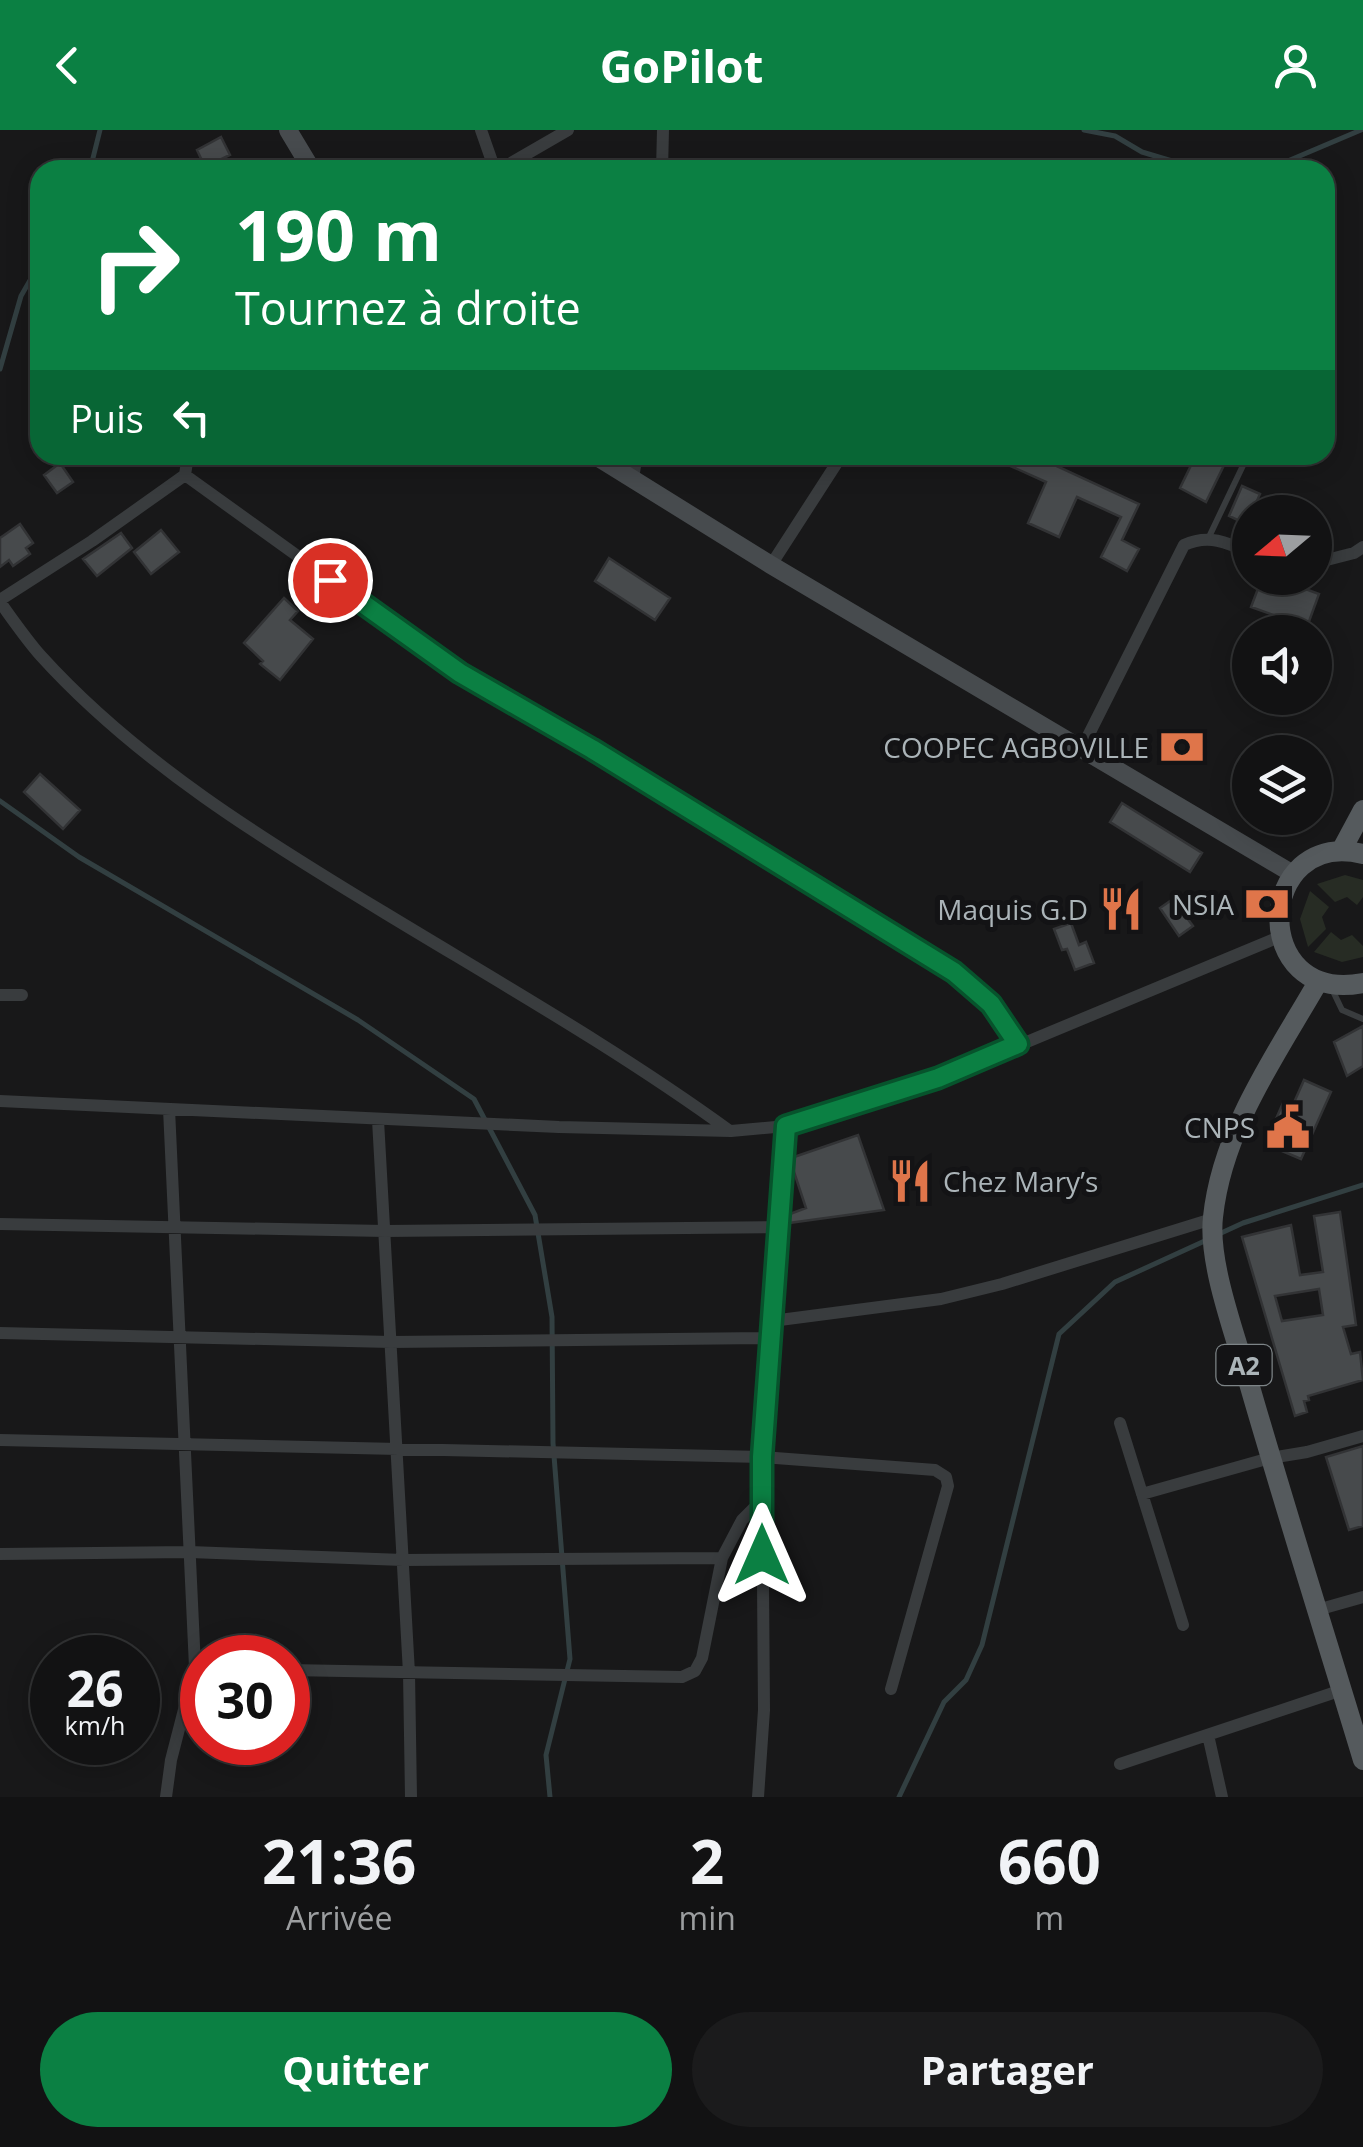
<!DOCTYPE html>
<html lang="fr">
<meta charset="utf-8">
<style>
:root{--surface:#121213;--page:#1b1b1c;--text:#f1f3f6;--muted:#9c9ea0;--line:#313233;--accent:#0b8043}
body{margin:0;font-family:"Open Sans",sans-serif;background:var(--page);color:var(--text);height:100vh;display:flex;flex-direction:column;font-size:38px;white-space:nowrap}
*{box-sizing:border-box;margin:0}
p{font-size:32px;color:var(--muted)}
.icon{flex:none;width:55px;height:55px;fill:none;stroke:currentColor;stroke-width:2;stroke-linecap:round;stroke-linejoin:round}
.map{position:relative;height:1667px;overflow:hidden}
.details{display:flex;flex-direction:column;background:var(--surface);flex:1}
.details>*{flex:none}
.guide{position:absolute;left:30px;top:30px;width:1305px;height:305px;border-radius:30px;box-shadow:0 5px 25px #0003,0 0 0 2px var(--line);background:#0b8043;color:#fff;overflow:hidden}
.needle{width:65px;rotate:251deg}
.tools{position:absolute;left:1232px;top:365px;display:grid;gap:20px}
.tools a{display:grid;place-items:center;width:100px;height:100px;border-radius:50%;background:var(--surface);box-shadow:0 5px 25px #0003,0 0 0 2px var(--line);font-size:50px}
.speed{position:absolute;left:30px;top:1505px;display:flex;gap:20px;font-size:50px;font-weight:700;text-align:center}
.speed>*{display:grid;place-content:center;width:130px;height:130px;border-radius:50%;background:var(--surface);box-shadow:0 5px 25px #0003,0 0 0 2px var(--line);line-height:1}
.speed small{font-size:25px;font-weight:400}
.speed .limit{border:15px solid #d22;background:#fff;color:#111}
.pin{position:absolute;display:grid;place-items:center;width:85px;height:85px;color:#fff;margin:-42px;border:5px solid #fff;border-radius:50%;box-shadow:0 2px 10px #0007}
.me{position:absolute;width:110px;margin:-55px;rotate:0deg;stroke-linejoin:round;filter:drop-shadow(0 0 8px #0008)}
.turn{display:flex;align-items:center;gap:35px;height:210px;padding:0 40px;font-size:45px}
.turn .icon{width:130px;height:130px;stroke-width:2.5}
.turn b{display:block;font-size:70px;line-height:85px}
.then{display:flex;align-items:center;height:95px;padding:0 40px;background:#0003;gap:20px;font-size:38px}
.eta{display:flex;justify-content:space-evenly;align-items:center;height:170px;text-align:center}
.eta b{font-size:60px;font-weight:700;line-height:70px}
.action{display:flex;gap:20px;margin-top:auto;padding:20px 40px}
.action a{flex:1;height:115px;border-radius:60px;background:var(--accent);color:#fff;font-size:40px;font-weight:700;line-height:115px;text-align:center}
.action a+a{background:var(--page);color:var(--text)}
header{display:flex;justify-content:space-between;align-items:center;height:130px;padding:0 40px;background:var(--accent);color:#fff;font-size:45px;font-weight:700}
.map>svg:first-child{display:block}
.green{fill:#272c24}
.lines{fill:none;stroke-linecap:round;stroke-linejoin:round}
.stream{stroke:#323f41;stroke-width:5}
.building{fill:#474a4c;stroke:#323335;stroke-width:2.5;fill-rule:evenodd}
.service{stroke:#393c3e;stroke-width:6}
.minor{stroke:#393c3e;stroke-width:12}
.secondary{stroke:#474b4e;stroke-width:18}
.primary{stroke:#555a5d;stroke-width:20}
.route-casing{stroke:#07532c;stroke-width:25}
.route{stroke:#0b8043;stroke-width:18}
.labels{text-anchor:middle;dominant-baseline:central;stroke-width:10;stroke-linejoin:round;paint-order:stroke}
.shield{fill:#131315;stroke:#7d8487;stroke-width:2.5}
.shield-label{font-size:25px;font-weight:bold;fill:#abb4b8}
.poi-label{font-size:28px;fill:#abb4b8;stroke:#131315;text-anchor:end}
</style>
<header><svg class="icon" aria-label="back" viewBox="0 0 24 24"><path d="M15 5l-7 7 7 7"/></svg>GoPilot<svg class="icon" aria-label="person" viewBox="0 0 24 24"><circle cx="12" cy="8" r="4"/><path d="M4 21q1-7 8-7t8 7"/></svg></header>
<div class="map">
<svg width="1363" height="1667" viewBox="0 0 1363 1667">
<rect width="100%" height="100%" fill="#181819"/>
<path class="green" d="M1345,745L1363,750V767L1357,775L1347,767L1335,772L1317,754Z
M1310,761L1329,777L1322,787L1326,799L1308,817L1300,789Z
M1331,802L1341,810L1352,805L1363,816V827L1342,832L1314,822Z"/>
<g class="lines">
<path class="stream" d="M1084,0L1115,6L1142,22L1172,31L1283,33L1361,0
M90,40L100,0
M0,239L21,166L40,133
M0,671L79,727L358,890L474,969L535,1085L552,1187L553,1313L570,1529L546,1625L550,1667
M1219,1104L1243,1093L1363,1055
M899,1667L944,1572L966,1550L982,1515L1059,1204L1115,1152L1209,1109"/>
</g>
<path class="building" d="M221,7L230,25L205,37L197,20Z
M1010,325H1033L1139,374L1122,410L1139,419L1127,441L1101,427L1121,387L1077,367L1059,407L1028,393L1046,352L1006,334Z
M1196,325H1229L1206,372L1180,358Z
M60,333L73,352L57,363L44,345Z
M1242,356L1260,364L1256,373L1277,382H1250V396L1229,386Z
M20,394L33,413L26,418L30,424L13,436L9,430L0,437V408Z
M161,400L179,422L151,444L134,422Z
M121,403L132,418L97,446L83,429Z
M609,428L670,468L655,490L595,451Z
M1262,448H1276L1319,464L1307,497L1251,477Z
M284,468L298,481L290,490L313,509L280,550L260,534L263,531L244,513Z
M40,644L80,680L63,699L24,662Z
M1122,673L1202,723L1190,742L1110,692Z
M1173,769L1193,796L1179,806L1160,778Z
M1071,793L1079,815L1086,812L1094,833L1075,840L1067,819L1062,820L1054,799Z
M1363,896V936L1347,946L1334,912Z
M1304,950L1331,962L1301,1029L1275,1018L1282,1002L1272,998L1283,973L1292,977Z
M858,1005L884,1080L789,1093L790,1084L806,1078L793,1039L794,1027Z
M1340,1082L1356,1195L1343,1197L1351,1224L1360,1222L1363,1250L1308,1266L1309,1270L1304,1271L1307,1282L1295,1286L1242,1107L1291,1095L1300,1145L1323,1142L1314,1086ZM1319,1159L1323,1185L1282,1191L1275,1166Z
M1363,1316V1396L1349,1400L1326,1327Z"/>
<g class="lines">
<path class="service" d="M1208,409L1248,325
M1331,857L1342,880L1363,889"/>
<path class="minor" d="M481,0L495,40
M499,40L568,0
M662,40L663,0
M185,345L460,543L592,619L954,841L991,873L1018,914
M633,348L637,325
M1315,433L1354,423L1363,417
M771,435L842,325
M0,470L92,411L185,345L188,325
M0,472C13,490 26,509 41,526C137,632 264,710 385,783C502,854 620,921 730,1001
M1081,620L1184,415C1208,404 1227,412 1250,423
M0,865H22
M0,971L559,997L731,1001L786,996L938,949L1279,807
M378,990L409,1543L411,1667
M0,1094L385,1101L778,1097
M772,1191L941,1169L1002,1154L1212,1089
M0,1203L391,1212L770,1208
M1120,1293L1183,1495
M0,1310L762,1327L935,1340L946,1347L948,1356L891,1559
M1142,1364L1270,1328L1307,1322L1363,1306
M0,1424L190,1422L403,1430L722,1428L742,1390L762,1370
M1317,1480L1363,1467
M288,1540L682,1547L695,1541L702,1528L722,1428
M1208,1605L1222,1667
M1120,1634L1342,1560
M166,1667L171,1630L195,1537L169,979
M758,1667L764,1580L762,1327L786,996"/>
<path class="secondary" d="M288,0L312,40
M594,325L771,435L1293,744"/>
<path class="primary" d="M1341,721L1363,680
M1363,724C1255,698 1248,875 1363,853
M1318,852C1276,925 1222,1000 1213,1087C1208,1131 1233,1199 1246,1243C1283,1372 1324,1501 1363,1630"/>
</g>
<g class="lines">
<g class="route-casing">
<path id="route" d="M330,450L460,543L592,619L954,842L991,874L1018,914L938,948L786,996L762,1327V1425"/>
</g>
<use href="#route" class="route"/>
</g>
<defs>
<g id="bank-bare" transform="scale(3.45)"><path d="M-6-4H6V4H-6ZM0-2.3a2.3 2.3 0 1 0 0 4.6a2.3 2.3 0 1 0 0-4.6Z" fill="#df754a" stroke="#131315" stroke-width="2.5" paint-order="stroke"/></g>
<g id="restaurant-bare" transform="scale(3.45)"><path d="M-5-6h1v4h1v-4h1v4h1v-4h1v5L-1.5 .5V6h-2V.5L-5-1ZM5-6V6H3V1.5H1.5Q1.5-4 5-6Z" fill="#df754a" stroke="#131315" stroke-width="2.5" paint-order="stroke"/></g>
<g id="civic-bare" transform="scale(3.45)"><path d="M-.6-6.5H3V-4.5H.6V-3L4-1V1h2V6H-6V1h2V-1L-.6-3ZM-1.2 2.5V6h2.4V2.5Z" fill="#df754a" stroke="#131315" stroke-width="2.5" paint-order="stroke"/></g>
</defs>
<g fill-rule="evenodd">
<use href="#bank-bare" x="1182" y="617"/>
<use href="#bank-bare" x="1267" y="774"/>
<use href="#restaurant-bare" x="1121" y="779"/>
<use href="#civic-bare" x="1288" y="997"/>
<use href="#restaurant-bare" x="910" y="1051"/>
</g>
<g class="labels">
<rect class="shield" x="1216.5" y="1215" width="55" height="40" rx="8"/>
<g class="shield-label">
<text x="1244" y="1235">A2</text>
</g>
<g class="poi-label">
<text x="1149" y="617">COOPEC AGBOVILLE</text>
<text x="1234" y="774">NSIA</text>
<text x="1088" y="779">Maquis G.D</text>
<text x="1255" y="997">CNPS</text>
<text x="943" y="1051" text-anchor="start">Chez Mary’s</text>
</g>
</g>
</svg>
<div class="tools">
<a><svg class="needle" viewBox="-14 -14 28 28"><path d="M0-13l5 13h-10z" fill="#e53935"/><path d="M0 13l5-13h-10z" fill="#9c9ea0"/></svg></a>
<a><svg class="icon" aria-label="sound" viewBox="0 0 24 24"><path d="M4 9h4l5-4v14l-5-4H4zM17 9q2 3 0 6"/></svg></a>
<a><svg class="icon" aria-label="layers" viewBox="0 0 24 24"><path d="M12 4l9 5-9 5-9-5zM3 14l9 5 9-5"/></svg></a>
</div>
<div class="speed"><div>26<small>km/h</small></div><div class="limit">30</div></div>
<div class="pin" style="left:330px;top:450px;background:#d93025"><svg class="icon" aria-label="arrive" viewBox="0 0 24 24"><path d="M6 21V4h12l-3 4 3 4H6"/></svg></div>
<svg class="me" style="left:762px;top:1425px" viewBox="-20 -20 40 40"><path d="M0-17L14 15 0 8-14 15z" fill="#0b8043" stroke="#fff" stroke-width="4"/></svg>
<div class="guide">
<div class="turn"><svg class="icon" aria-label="right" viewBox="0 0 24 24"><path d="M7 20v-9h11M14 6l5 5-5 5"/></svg><div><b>190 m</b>Tournez à droite</div></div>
<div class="then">Puis<svg class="icon" aria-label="left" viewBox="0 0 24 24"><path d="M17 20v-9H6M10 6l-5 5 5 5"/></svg></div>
</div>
</div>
<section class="details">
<div class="eta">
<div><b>21:36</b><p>Arrivée</p></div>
<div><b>2</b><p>min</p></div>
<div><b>660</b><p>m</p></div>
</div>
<div class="action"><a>Quitter</a><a>Partager</a></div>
</section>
